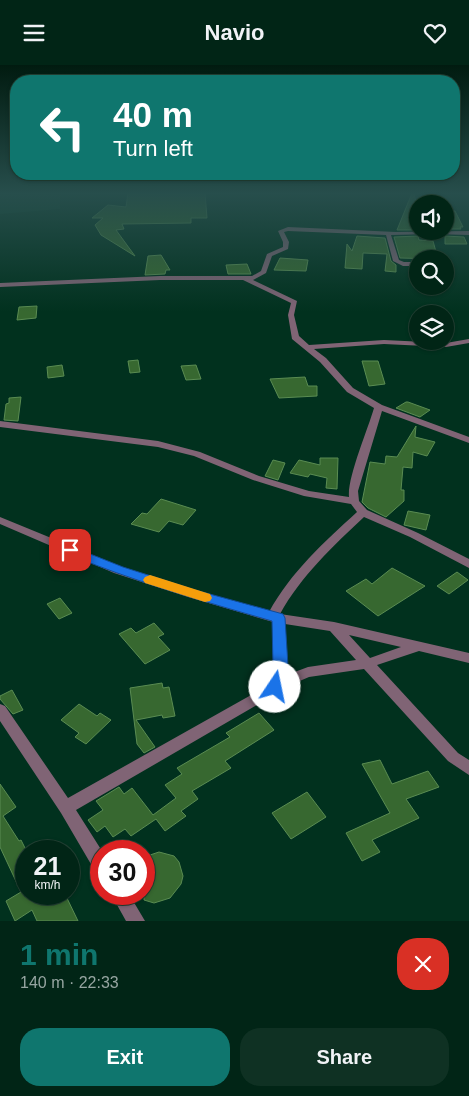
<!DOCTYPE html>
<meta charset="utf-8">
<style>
:root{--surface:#012516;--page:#0f3123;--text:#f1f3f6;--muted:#96a5a1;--line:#234235;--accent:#0f766e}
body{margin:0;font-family:Helvetica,sans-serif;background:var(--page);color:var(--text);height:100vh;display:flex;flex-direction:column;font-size:19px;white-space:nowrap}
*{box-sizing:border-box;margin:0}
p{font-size:16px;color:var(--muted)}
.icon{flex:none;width:28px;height:28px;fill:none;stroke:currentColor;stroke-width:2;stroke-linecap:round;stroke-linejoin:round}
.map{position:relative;height:856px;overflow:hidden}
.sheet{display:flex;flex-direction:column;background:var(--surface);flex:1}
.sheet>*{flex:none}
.banner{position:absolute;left:10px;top:10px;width:450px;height:105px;border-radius:20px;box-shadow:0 1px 4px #0004,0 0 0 1px var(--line);background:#0f766e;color:#fff;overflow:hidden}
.controls{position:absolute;left:409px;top:130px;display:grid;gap:10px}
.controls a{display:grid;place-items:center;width:45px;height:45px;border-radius:50%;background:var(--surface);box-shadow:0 1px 4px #0004,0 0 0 1px var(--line);font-size:25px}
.speed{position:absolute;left:15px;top:775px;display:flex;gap:10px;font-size:25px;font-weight:700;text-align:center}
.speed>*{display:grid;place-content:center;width:65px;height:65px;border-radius:50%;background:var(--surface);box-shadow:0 1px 4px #0004,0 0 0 1px var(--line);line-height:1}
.speed small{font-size:12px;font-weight:400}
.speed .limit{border:8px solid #d22;background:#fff;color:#111}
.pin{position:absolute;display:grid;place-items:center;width:42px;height:42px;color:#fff;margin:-21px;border-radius:10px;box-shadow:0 2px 8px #0006}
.me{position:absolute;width:55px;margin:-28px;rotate:11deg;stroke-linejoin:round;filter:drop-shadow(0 0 4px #0008)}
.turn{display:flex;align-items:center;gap:18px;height:105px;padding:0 20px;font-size:22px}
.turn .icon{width:65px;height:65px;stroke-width:2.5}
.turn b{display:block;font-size:35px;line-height:42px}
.round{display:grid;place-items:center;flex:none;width:52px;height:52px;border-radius:20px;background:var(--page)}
.summary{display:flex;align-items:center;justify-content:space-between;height:85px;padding:0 20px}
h1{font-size:30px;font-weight:800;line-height:38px;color:var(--accent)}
.button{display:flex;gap:10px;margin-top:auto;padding:10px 20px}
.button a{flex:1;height:58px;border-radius:20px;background:var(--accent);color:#fff;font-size:20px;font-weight:800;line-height:58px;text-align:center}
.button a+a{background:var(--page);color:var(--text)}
header{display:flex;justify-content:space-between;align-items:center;height:65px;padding:0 20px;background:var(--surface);font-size:22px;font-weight:800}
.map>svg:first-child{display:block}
.built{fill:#083e29}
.building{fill:#376830;stroke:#5a8c52}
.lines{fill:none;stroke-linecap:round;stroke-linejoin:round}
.minor{fill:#806475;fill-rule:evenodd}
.route{fill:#1a73e8;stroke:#114b97}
.slow{fill:#f59e0b}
</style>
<header><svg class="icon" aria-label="menu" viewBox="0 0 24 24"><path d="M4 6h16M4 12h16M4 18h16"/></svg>Navio<svg class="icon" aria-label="heart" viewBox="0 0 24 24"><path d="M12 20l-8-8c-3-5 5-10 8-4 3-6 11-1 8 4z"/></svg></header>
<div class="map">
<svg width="469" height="856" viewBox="0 0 469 856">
<rect width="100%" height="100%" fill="#01311e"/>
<path class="built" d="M0,128H60V144L0,149Z"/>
<path class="building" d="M128,128H205L207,153H191V158L122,159L124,164L116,165L135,191L101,170L95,160L103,153H92L108,140L126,142Z
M412,128H414L418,147V165H397Z
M445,146H455L463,162H460L461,164H445Z
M357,171L385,173L391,196L396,200V207L385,206L387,189L363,188L362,204L345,203L347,179L352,186Z
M418,171L419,175L433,176L438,194L400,193L394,172Z
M445,171L464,172L467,179H445Z
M161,190L170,205H166L165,209L145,210L148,191Z
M280,193L308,195L306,206L274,205Z
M247,199L251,209H228L226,200Z
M37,241L36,253L17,255L19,242Z
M138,295L140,307L130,308L128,296Z
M362,296H378L385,319L369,321Z
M62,300L64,311L48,313L47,302Z
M196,300L201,314L186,315L181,301Z
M305,312L308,321H317V331L279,333L270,314Z
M21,332L18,356L4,355L6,339L9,338V333Z
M406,337H408L430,345L420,352L396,343Z
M416,361L415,372L435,377L427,391L413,387L412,403L403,402L401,425H404V436L386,452L368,443L362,437L370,397L385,399L386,391L397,392Z
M320,393H338L337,424L326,423L327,413L310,409L308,412L290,408L299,395L320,400Z
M273,395L285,398L278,415L265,411Z
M161,434L196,445L183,460L169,456L159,467L131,459L142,448L147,449Z
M408,446L430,450L426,465L404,460Z
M392,503L425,521L378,551L346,526L366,514L372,519Z
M457,507L468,515L449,529L437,521Z
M60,533L72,548L59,554L47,539Z
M154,558L164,569L158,572L170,585L145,599L119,569L131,563L136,568Z
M162,618L163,623L169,622L175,651L163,653L162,650L136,655L155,682L144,688L137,679L130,623Z
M12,625L23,645L13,649L0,634V631Z
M79,639L97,651L100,648L111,655L86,679L75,672L79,668L61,655Z
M259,648L274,665L225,696L231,703L192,726L198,734L181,746L186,751L165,766L156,754L131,771L125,764L113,772L105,761L97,767L88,755L103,745L96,736L119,722L124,729L132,723L153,750L176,733L165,720L182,709L177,703L230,672L226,668Z
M380,695L392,719L428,706L439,722L406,734L419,753L372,775L380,787L362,796L346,768L390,748L362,699Z
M0,719L16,742L3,751L19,776L21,775L26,785V829H65L78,856H37L32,845L15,856L6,836L21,827L0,782Z
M307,727L326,752L291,774L272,748Z
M159,787L174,791L179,797L183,811L181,819L170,833L154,838L144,835V792Z"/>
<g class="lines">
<path class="minor" d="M288,162L396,167L469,166V170L433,169L391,170L399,195L404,197H418V201H403L393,196L386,170L288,166L284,167L289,177L288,184L272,191L266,208L253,215L297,236L294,250L299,271L309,280L384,275L446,278L469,274V278L446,282L384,279L314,284L326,293L353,323L382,340L469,372V378L382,346L358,426L359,436L367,445L418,468L469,494V503L410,472L364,452C333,481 301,511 280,549L334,557L469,588V598L419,586L377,600L458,688L469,695V710L448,696L364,604L309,612L295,618L76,745L102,786L101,808L95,806L61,748L0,656V639L5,641L68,733L269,620L274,601L273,557L188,532L114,508L0,459V452L122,502L195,526L269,547C291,507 324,477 357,447L351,439L304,431L253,415L194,391L158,382L0,362V356L158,376L200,387L259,411L309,426L349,432C347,413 368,364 374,343L347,327L320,297L292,274L288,250L291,238L243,215H160L0,222V218L160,211H252L261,206L267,189L283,182V177L278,166ZM285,559L330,566L356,595L308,602L284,611L286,601ZM349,570L401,582L370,593Z
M111,829H129L145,856H126Z"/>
</g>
<linearGradient id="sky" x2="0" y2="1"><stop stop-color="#011b10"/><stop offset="0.52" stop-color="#274e4c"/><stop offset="1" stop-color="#274e4c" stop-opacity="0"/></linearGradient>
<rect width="469" height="247" fill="url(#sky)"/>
<path class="route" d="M70,481L123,502L195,525L283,549L285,553L288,601L281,627L275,628L270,627L268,622L273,601L272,556C202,536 133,516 65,488L64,485Z"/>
<path class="slow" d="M150,510L210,529L212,533L210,536L205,537L145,518L143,515L145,512Z"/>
</svg>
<div class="controls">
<a><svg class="icon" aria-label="sound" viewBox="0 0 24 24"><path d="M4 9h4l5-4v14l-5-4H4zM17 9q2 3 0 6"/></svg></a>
<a><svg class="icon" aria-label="search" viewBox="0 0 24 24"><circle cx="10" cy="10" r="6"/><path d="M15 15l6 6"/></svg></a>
<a><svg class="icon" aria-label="layers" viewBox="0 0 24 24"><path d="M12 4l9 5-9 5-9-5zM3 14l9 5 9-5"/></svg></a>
</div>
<div class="speed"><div>21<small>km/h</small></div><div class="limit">30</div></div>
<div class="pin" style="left:70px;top:485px;background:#d93025"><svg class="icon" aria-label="arrive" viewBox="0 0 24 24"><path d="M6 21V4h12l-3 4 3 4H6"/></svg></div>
<svg class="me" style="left:275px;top:622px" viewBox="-20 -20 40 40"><circle r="19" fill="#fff"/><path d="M0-13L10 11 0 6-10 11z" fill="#1a73e8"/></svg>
<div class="banner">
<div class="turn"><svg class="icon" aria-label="left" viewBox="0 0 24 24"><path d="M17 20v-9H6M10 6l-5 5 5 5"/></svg><div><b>40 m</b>Turn left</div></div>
</div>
</div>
<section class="sheet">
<div class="summary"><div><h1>1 min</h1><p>140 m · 22:33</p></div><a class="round" style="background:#d93025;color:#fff"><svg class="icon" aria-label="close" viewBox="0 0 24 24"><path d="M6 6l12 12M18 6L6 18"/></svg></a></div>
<div class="button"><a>Exit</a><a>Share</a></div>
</section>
